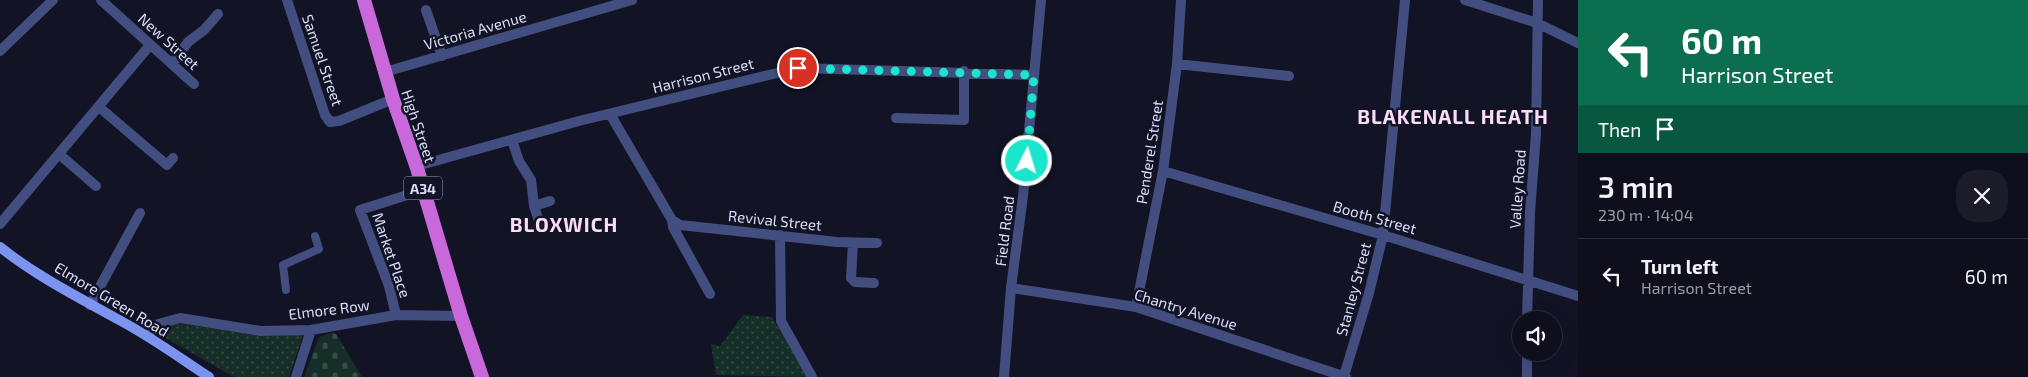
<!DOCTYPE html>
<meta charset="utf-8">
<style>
:root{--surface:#0e0e1c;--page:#1c1c29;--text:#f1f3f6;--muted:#9b9ca3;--line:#2e2e3b}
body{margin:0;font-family:"Exo 2",sans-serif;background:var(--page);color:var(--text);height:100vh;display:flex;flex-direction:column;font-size:19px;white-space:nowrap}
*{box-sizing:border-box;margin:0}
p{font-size:16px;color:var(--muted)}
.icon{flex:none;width:28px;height:28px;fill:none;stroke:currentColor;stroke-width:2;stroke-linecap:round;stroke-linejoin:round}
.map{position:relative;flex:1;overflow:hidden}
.panel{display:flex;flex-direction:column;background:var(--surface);width:450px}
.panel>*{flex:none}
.top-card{background:#0b6e4f;color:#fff;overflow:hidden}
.buttons{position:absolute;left:1512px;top:311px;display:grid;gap:10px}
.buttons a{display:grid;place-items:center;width:50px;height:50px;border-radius:50%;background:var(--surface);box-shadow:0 5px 20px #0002,0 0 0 1px var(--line);font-size:25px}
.pin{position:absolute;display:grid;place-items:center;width:42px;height:42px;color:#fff;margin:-21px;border:2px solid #fff;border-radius:50%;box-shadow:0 1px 5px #0007}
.me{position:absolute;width:55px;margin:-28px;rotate:5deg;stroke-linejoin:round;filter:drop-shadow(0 0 4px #0008)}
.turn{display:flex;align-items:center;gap:18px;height:105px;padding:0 20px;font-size:22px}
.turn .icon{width:65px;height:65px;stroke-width:2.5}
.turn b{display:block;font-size:35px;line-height:42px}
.then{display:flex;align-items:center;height:48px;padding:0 20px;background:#0003;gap:10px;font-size:19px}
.round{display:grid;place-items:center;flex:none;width:52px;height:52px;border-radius:20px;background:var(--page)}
.summary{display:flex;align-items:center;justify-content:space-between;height:85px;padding:0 20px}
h1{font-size:30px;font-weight:600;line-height:38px}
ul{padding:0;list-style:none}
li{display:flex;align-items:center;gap:15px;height:75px;padding:0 20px;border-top:1px solid var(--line)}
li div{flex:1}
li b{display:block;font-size:19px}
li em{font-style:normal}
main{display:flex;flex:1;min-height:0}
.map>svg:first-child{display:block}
.cemetery{fill:url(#cemetery-stones)}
.park{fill:url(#park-dots)}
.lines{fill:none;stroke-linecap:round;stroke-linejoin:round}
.pedestrian{stroke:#424e7f;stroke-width:8}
.minor{stroke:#424e7f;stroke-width:10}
.tertiary{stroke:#424e7f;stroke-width:10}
.secondary{stroke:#7c93f0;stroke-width:10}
.trunk{stroke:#c868da;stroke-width:14}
.route{stroke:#1be6cc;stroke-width:9;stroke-dasharray:0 16.2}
.labels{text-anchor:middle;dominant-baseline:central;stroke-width:5;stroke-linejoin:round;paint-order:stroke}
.shield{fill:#121325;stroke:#9ea1bb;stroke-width:1}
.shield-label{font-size:14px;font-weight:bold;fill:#dadefb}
.street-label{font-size:15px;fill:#dadefb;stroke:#121325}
.district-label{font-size:20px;font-weight:bold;letter-spacing:1px;fill:#fbdcf7;stroke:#121325}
</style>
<main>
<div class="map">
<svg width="1578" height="377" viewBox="0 0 1578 377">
<defs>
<pattern id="cemetery-stones" width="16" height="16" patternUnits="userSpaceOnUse" patternTransform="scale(1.25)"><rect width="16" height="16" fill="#162e28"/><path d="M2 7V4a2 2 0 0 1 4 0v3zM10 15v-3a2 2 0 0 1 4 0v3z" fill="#374c48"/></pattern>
<pattern id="park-dots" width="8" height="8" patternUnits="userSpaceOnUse" patternTransform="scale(1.25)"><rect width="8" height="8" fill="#162e28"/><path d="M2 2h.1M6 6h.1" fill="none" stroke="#374c48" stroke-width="1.8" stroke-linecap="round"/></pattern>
</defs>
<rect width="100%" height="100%" fill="#121325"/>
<path class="cemetery" d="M331,333L336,334L362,377H304L319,337Z"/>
<path class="park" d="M743,315L772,317L808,377L716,375L711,344L720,346Z
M175,323L262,336L300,334L303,336L289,377H234L157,333L161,327Z"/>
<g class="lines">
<path class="pedestrian" d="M286,290L283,265L319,249L315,236"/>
<path class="minor" d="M101,0L194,84
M287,0L325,115L330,122L339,121L393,99
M1465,0L1537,23L1578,43
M426,10L442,56
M0,51L53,0
M172,64L188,42L204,30L218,14
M1177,64L1289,76
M385,72L632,0
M99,107L167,165L173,158
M610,114L672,220L680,225L837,242L877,243
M896,118L964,120V71
M512,140L519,161L531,180L534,206L541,227
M59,154L96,186
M417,168L424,164L579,121L798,68L1034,75
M1163,171L1383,235L1578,296
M534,206L550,201
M672,220L673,227L710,294
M0,224L150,45
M780,235L781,321L812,377
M853,243L851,278L855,282L874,283
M1011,288L1136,307L1346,377
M90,305L140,213
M1136,307L1163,171L1177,64L1181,0
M396,315L389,286L360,210L423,190
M1527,320L1530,212L1536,134L1538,0
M147,336L158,324L180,318L261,331L311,330L396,315L461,316
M1527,352V377
M1344,376L1369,293L1383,235L1405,0
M296,377L311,330"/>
<path class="tertiary" d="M1004,377L1011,288L1023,196L1041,0"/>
<path class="secondary" d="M0,247C36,276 80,298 121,321C151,337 180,358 209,377"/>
<path class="trunk" d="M364,0L393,99L417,168L461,316L482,377"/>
</g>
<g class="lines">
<path class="route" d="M798,68L1034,75L1027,161"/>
</g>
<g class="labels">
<rect class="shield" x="404" y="176.5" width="38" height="23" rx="4"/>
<g class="shield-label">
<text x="423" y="188">A34</text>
</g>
<g class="street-label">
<text transform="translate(475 30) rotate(-16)">Victoria Avenue</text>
<text transform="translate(169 41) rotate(42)">New Street</text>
<text transform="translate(323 60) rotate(71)">Samuel Street</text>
<text transform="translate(703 75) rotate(-14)">Harrison Street</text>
<text transform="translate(419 126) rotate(71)">High Street</text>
<text transform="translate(1149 152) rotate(-81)">Penderel Street</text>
<text transform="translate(1517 189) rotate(-86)">Valley Road</text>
<text transform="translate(1375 217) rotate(16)">Booth Street</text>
<text transform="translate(775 220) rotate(6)">Revival Street</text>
<text transform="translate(1004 231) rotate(-83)">Field Road</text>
<text transform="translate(392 255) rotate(71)">Market Place</text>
<text transform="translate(1353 289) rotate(-75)">Stanley Street</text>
<text transform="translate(112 299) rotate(31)">Elmore Green Road</text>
<text transform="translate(329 309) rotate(-7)">Elmore Row</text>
<text transform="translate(1186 309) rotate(17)">Chantry Avenue</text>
</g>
<g class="district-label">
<text x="1453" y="116">BLAKENALL HEATH</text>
<text x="564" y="224">BLOXWICH</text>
</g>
</g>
</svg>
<div class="buttons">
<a><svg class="icon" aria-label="sound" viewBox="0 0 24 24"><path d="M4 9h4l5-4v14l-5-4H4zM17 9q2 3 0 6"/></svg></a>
</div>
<div class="pin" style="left:798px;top:68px;background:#d93025"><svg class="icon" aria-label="arrive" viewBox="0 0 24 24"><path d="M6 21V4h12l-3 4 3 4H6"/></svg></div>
<svg class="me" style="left:1027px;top:161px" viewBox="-20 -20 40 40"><circle r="17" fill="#1be6cc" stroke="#fff" stroke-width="3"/><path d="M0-11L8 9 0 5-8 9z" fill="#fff"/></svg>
</div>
<section class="panel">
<div class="top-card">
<div class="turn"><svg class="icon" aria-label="left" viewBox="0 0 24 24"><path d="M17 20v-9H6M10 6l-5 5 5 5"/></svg><div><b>60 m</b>Harrison Street</div></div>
<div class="then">Then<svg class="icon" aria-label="arrive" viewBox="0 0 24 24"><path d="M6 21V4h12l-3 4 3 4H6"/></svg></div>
</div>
<div class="summary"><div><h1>3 min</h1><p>230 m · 14:04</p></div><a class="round"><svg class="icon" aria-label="close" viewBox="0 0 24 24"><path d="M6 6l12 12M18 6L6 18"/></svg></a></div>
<ul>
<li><svg class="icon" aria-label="left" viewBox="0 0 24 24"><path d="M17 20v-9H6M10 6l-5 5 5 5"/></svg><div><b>Turn left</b><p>Harrison Street</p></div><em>60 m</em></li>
</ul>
</section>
</main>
